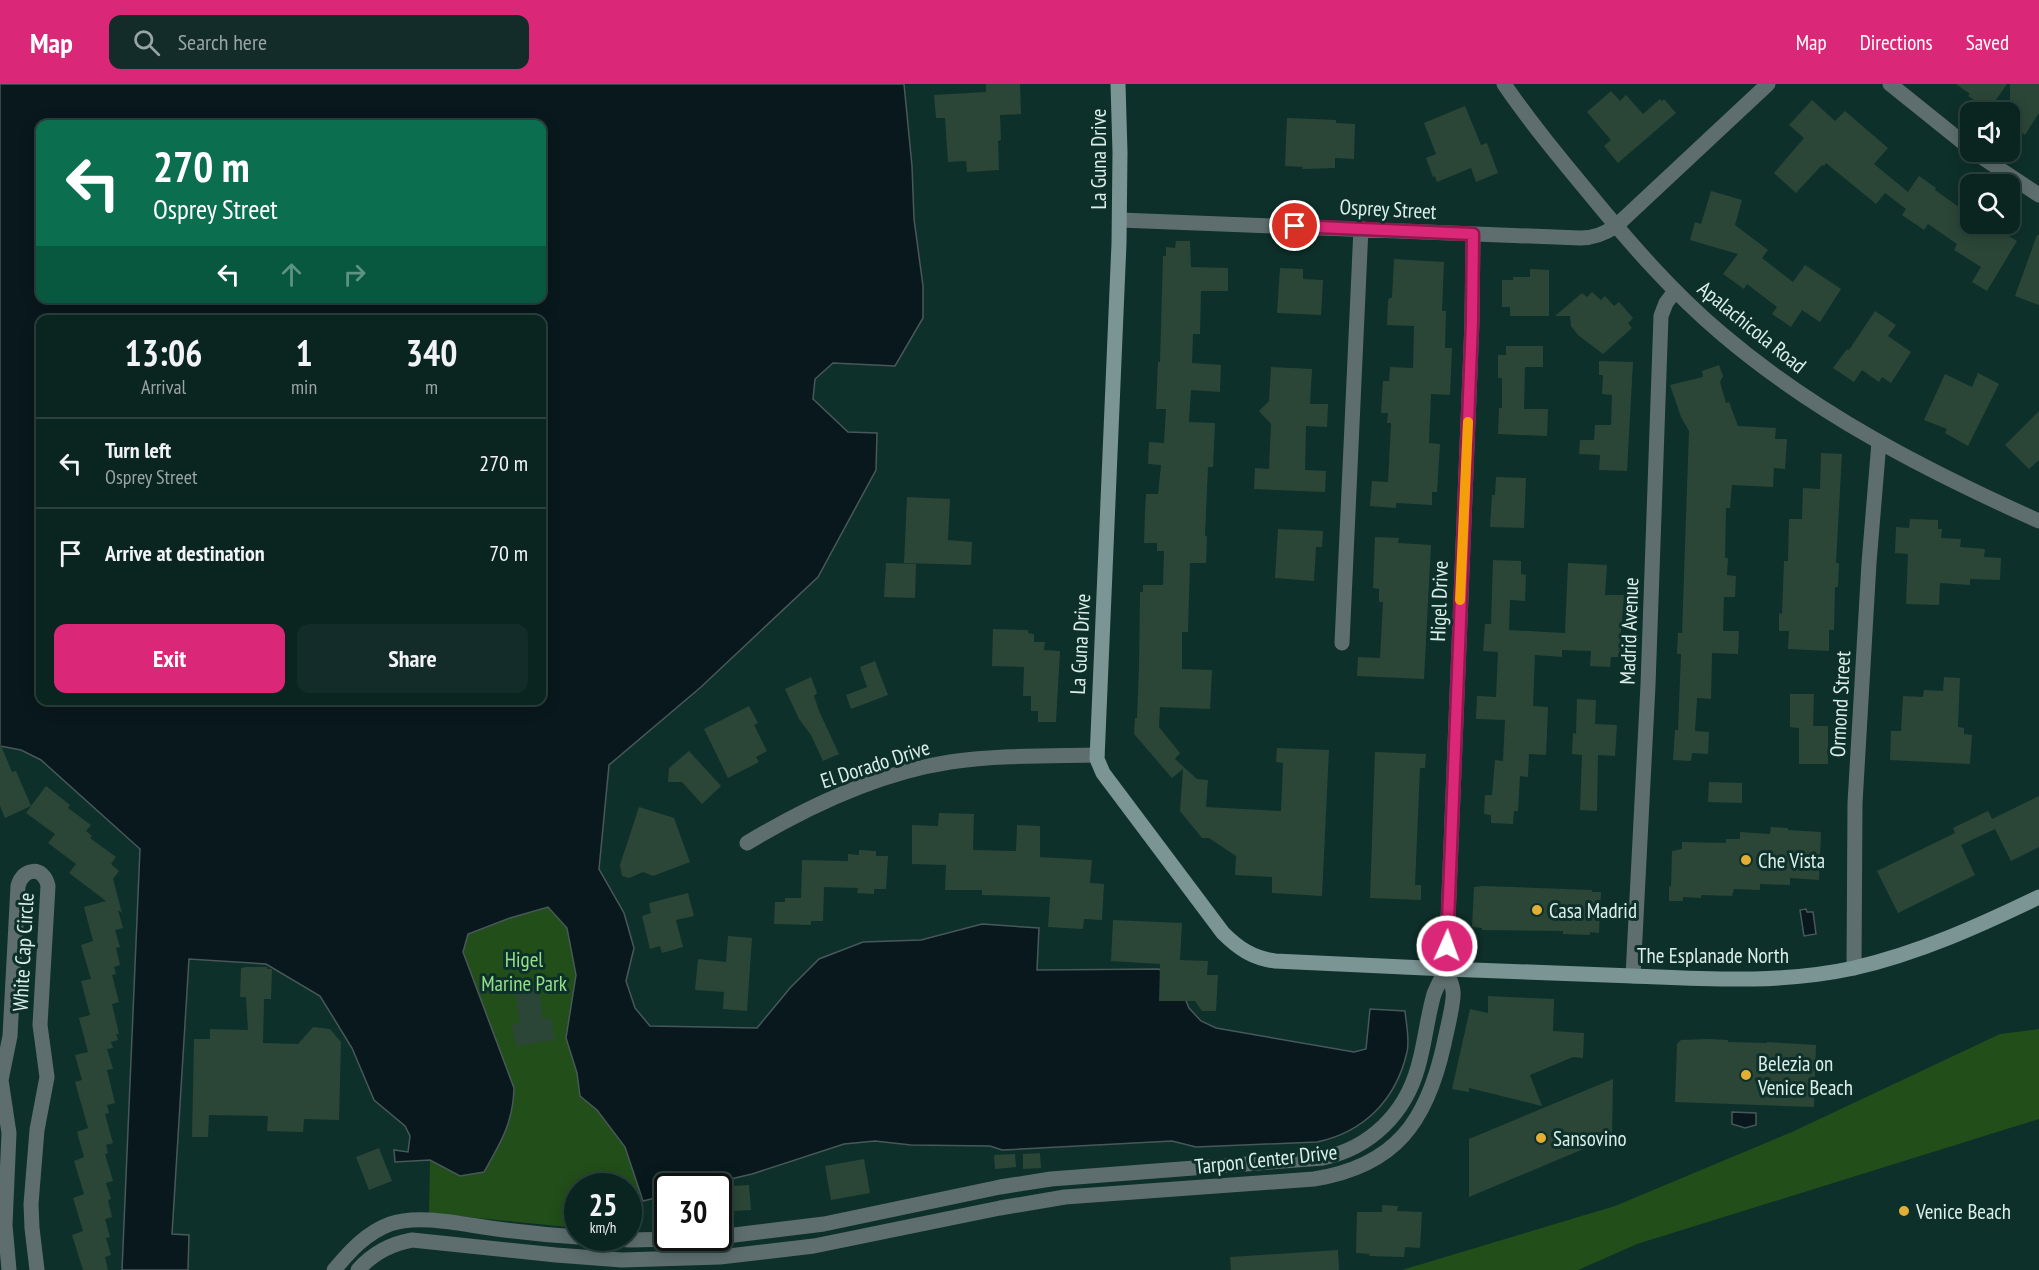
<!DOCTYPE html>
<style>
:root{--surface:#0a2420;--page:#132c29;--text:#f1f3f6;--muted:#99a4a5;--line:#2a413e;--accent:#db2777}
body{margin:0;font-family:"PT Sans Narrow",sans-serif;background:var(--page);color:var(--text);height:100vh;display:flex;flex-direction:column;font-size:22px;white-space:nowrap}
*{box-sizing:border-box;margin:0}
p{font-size:20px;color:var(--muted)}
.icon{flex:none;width:33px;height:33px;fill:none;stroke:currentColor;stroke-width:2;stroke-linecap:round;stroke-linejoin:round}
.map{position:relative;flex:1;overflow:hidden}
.side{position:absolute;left:36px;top:231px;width:510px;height:390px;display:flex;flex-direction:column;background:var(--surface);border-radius:12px;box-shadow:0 3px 15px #0003,0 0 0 2px var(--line)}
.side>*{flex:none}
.guide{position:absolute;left:36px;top:36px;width:510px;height:183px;border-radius:12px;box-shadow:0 3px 15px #0003,0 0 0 2px var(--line);background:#0b6e4f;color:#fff;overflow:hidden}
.controls{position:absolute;left:1960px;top:18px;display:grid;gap:12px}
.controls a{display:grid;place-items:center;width:60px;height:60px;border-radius:12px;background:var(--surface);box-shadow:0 3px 15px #0003,0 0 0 2px var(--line);font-size:30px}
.speed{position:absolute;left:564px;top:1089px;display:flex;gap:12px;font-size:30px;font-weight:700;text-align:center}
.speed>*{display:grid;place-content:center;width:78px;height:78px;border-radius:50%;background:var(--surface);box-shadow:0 3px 15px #0003,0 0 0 2px var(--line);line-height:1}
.speed small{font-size:15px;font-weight:400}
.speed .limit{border:3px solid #111;border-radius:9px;background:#fff;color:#111}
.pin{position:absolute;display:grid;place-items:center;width:51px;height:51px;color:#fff;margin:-26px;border:3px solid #fff;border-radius:50%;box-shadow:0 2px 6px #0007}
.me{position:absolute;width:66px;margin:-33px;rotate:2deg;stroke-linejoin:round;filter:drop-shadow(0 0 4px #0008)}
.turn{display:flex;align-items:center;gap:21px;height:126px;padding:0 18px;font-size:27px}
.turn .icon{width:78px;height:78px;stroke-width:2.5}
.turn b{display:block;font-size:42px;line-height:51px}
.lanes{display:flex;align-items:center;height:57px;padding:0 18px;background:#0003;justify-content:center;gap:30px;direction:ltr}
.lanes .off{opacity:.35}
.eta{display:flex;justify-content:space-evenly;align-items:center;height:102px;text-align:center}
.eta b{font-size:36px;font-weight:800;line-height:42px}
.primary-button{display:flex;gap:12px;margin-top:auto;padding:12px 18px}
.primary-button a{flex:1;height:69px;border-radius:12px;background:var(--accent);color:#fff;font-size:24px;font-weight:800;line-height:69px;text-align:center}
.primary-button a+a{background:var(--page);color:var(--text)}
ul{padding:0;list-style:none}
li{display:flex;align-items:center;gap:18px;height:90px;padding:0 18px;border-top:2px solid var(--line)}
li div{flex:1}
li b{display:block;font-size:22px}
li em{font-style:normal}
header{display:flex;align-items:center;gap:36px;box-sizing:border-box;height:84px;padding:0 30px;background:var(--accent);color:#fff}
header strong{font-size:28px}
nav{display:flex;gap:33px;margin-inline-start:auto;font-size:21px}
.search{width:420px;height:54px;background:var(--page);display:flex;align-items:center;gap:15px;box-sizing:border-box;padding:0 21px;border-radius:12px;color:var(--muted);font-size:22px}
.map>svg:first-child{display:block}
.green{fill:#224e1a}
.water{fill:#09181c;stroke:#48585a;stroke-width:1.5;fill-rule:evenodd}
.building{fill:#2b4637}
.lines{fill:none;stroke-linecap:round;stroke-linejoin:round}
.street{stroke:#5e6e6e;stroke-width:15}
.secondary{stroke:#7b9494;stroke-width:15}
.route-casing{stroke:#8e194d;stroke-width:15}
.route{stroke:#db2777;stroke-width:10}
.slow{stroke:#f59e0b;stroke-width:10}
.poi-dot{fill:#e2af34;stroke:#0e302a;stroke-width:2}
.labels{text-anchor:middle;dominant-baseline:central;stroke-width:6;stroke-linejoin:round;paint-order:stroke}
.street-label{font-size:21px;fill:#dbeee9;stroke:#0e302a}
.poi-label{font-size:21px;fill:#dbeee9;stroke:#0e302a;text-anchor:start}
.park-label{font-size:21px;fill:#95df89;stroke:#0e302a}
</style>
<header>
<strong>Map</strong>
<div class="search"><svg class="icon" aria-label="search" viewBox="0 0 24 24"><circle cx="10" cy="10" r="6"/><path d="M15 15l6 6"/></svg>Search here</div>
<nav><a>Map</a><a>Directions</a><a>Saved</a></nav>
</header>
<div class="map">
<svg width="2039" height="1186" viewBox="0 0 2039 1186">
<rect width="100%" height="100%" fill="#0e302a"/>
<path class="green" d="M548,823L567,844L576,891L567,954L577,989L580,1011L597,1026L625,1063L643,1117L635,1119V1146H629L628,1102H578L577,1144L429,1129L430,1076L460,1092L484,1087C501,1058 513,1039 514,1004L463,868L468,850L510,834Z
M2039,945V1035L1637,1160L1578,1186H1402L1615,1122L1792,1048L2000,950Z"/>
<path class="water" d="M0,0H904L912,82L914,135L923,202V234L895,282L833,279L815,295L813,315L848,348L877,349L876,386L818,493L701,603L609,681L599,785L624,829L634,864L626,897L635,924L650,942L757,944L790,904L819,875L863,858L921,856L982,840L1039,844L1037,886L1159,885L1184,912L1189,924L1201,937L1216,944L1354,968L1366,965L1370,925L1405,927C1406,939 1410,956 1407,968C1396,1016 1364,1048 1317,1058L1196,1063L1172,1057L1002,1066L990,1062L911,1061L875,1057L844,1060L752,1090L701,1102H668L667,1111L643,1117L625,1063L597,1026L580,1012L577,989L566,954L576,891L567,844L548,823L510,834L468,850L463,868L514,1004C513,1039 501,1058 484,1088L460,1092L430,1076L395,1078L394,1066L408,1068L410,1052L405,1042L374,1016L352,964L320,912L266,880L189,875L172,1150L189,1151L188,1186H122L140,765L41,676L21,666L0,662ZM40,40H542V214H40ZM40,236H542V616H40Z
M1806,825L1807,828H1813L1816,850L1804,852L1800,826Z
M1732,1028L1756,1029V1041L1745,1044L1732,1040Z"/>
<path class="building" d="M986,0H1020L1021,30L1000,31L1001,56L998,57L999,86L967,88L966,77L948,78L945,34H936L934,11L986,8Z
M1956,0H2007L1989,26L1968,12L1970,10Z
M2010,0H2039V29L2025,51L2010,41Z
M1611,7L1620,17L1626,11L1643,30L1660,15L1662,17L1664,15L1676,29L1618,79L1604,62L1611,56L1587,28Z
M1812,16L1835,37L1845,27L1888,64L1874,80L1908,108L1919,92L1936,104L1935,106L1963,126L1960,130L1971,137V140H1974L1992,151L1996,144L2017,157L1987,207L1972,198L1981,183L1954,166L1957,160L1928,140L1924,146L1902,131L1906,125L1885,109L1876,120L1826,79L1824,82L1822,81L1796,109L1774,89L1804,54L1789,41Z
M1465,22L1481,61L1487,59L1498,89L1476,98L1471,84L1437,98L1435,92L1433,93L1426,74L1436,70L1424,39Z
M1287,34L1336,36V39L1355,40L1354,75L1335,74V84L1302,85L1303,83L1285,82Z
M1711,107L1742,116L1735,141L1768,166L1762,174L1793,198L1805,181L1841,205L1820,238L1802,226L1791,243L1772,230L1777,223L1747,200L1744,205L1723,190L1738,170L1690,156L1695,138L1701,140Z
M2037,151H2039V221L2015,212Z
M1176,157H1190L1191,183L1228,184V207H1201L1200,250H1193L1192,279L1221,281L1220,308L1191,306L1189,338L1215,339L1213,383H1208L1205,452H1207L1206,479H1190L1188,548H1182V585L1212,586L1210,625L1160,623L1159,643L1180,669L1175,675L1197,695L1208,696L1206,723L1281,727L1283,679L1276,678L1277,664L1329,666L1322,812L1272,809V793L1235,791L1236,772L1209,754H1202L1180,727L1183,685L1172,694L1134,650L1135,634H1137L1139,583L1140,508H1143V501H1163L1164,467H1157V459H1144L1145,429L1146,410H1158L1161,381L1148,380L1149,358L1164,359L1166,325H1156L1158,278H1160L1163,172H1166V163L1175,164Z
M1394,175L1444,178L1442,227H1446L1445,264H1452L1450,311L1431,310L1429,359L1440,360L1437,408H1432V421L1396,419V424L1370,422L1372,397L1388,398L1391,341V339H1387L1388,329H1381L1383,297H1389L1390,283L1413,284L1414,242L1387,241L1388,218L1389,214H1392Z
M1280,184L1303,185V195L1323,196L1321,231L1277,229Z
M1530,185L1549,186V232H1510V223H1502V196H1513V193H1530Z
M1592,208L1601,216L1605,212L1614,222L1619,218L1633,234L1628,239L1632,244L1603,270L1578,251L1571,242L1570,232H1555L1582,209L1587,213Z
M1875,227L1896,241L1888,252L1911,268L1891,299L1882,293L1879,298L1862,286L1854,298L1833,284L1847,265L1849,266Z
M1506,262H1543V283H1525L1524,325H1548L1547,352L1498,350L1499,324H1502V294H1498V271H1506Z
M1599,277L1633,278L1627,387L1599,386L1600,371L1579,370L1580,356H1594L1595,341H1611L1612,311L1602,310L1603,291H1599Z
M1719,281L1723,292L1720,298L1726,319L1729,318L1738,342L1776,344L1775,355H1787L1785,385L1774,384L1773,403L1732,401L1730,424H1726L1725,474H1728L1727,491L1736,492L1735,513H1724L1723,547H1739L1738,570L1712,569L1711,615L1697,614L1695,647L1709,648L1708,670L1692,669L1691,677L1673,676L1675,646H1678L1681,570H1677L1678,549H1682L1689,347L1681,333L1670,301L1703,293L1702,287Z
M1271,283L1312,285L1310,320H1328L1327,343L1306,342L1305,386L1326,387L1325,408L1254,405L1255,384L1269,385L1271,340L1259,327L1269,317Z
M1978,289L1999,300L1968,362L1945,349L1947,345L1924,336L1945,290L1972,303Z
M2039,327V376L2029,385L2005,361Z
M1821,369L1842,370L1836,479H1839L1838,503H1835L1834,546H1829V567L1788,565L1789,547H1779V529L1782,530L1784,477H1788L1789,435H1802L1803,404L1820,405Z
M1496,393L1526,394L1524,444L1490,443L1492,411H1495Z
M907,413L950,415L948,456L972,458L971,481L904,479Z
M1910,435L1938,436V445H1942L1941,454L1961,455L1960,463L1985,465L1984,473L2001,474L2000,496L1970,495V501L1940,499L1939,521L1906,520L1908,470L1895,469L1896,443L1909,444Z
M1278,445L1323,447L1322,463H1316L1314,497L1275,494Z
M1375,453L1399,454L1398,459L1431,461L1424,595L1357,592L1358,573L1380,574L1383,518H1379V505L1373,504Z
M1493,476L1521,477V490L1526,491L1525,517L1510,516L1509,546L1565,549L1568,479L1607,481L1605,511H1624L1619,573H1611L1610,583L1590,582L1591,567L1562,566V573L1535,571L1533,622L1548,623L1546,671L1529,670L1528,693L1520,692L1518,727H1514L1513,740L1491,739V731L1484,730L1485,711H1492L1495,676L1503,677L1505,636L1476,635L1477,612L1496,613L1498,568L1483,567L1485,540H1491Z
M886,479L916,480L915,514L884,513Z
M993,545L1028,546V549L1034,550V558H1045L1044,566L1060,567L1056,638H1038V627H1031V612H1023L1024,583L992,582Z
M875,577L888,611L851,625L846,611L867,603L860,583Z
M811,593L817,609L814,612L819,627L839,670L823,677L811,651L799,635L785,605Z
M1944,593L1960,594L1958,643L1964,644V650L1972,651L1970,680L1890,676L1891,647H1901L1903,612L1923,613L1924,606L1943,607Z
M1790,610H1814L1813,642H1828V680H1799V644L1790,643Z
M1577,615L1596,616L1595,640L1617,641L1615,672L1598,671L1597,727L1580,726L1582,671L1572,670L1573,649L1576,650Z
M749,622L758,639L754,641L767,667L756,673L759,678L728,694L704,645Z
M0,659L12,688L16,687L31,722L46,702L70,721L68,724L91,741L86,747L92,752L90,754L116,773L111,780L119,787L113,795L122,829L118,826L123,844L115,846L120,863L116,864L120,881L114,883L116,890L112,891L119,918L112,920L119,950H116L118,956L111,958L113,964L107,965L113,985L107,986L115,1019L107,1021L109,1029L105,1030L113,1059L106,1061L108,1069L105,1070L113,1097L106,1099L111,1115L108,1116L112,1133L105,1135L110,1153L106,1154L111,1171L105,1173L108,1186H83L72,1151L83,1147L73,1114L84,1110L74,1077L84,1073L77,1048L88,1044L75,998L82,996L75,971L88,968L79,934L90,931L81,897L91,895L81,861L93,857L84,823L106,817L69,789L76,780L48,759L55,750L26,729L31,722L5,734L0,722Z
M689,667L721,702L702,720L682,698H668L669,684Z
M1375,668L1426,670L1425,684H1420L1415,801H1421V816L1370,814Z
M1709,698L1742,699V719L1708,718Z
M2039,712V763L2011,777L1995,745L1961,761L1975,791L1898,829L1877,787L1955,749L1953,744L1988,727L1992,735Z
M639,723L674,734L690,778L653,792L643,788L629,794L622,792L620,781Z
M939,729L974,730L973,766L1016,767L1017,741L1040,742V773L1092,776L1090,799L1104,800L1102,836L1084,835L1083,845L1048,843L1050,813L982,811V806H945L946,781L912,780V741L938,742Z
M1771,743L1788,744V746L1821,748L1819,796L1790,794V801L1760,800V806L1734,805L1732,812L1701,811V814L1683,813V817H1669V802L1671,803L1672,767L1682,765V758L1726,759V755H1740V748L1770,750Z
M859,766L876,767V772H888L886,805H874V810L857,809L858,804L824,803L823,837H811V841L774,840L775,818H785V814H801L802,776L848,777V770L859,771Z
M1483,802L1592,806V808H1601L1599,849L1590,848V851L1563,850V847L1482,846V844L1472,843L1474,803Z
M688,809L694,832L676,836L683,863L662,869L660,862L650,865L642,832L651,829L649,819Z
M1113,836L1182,839L1180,876L1208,877L1207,891H1218L1216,927H1202L1195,917H1159L1160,880L1111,877Z
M728,852L752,854L747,927L723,925L724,908L695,906L698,875L726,878Z
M246,883H267V885H272L271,915H264L263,959L298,960L313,943L330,945L341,958L339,1036L304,1035L303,1048L267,1047L268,1032L209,1031L208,1053H192L194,955H210V945L248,946L246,913H240L241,884Z
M538,903L543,935L551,934L555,956L515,962L512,940L520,939L515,906Z
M1488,912L1554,915L1553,947L1584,949L1583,974L1573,973L1530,991L1542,1022L1469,1004V1008L1452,1005L1470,925L1488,929Z
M1707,955L1728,956V958L1767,959V958L1816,961L1814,1023L1675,1018L1677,960L1681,956Z
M1613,995L1612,1053L1469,1113V1055Z
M379,1064L392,1097L369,1106L356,1073Z
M1040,1069L1041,1084L1023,1085V1070Z
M1015,1070L1016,1083L995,1085L994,1071Z
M864,1075L870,1109L831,1116L825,1082Z
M749,1101L751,1126L718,1128V1103Z
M1382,1121L1398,1122L1397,1127L1422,1128L1420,1164L1405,1163L1404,1173L1369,1172L1370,1170L1356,1169L1357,1128H1382Z
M1338,1166L1339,1186H1231L1230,1173Z"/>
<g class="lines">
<path class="street" d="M1504,0C1530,38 1559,73 1588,108C1629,158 1672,208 1722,250C1816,330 1927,387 2039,437
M1890,0L1971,65
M1974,68L2039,111
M1120,136L1580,154C1594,154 1604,150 1616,142L1768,0
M1342,559L1361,144
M747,759C810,721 878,689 950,678C999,671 1048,672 1097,671
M1854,884L1855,719L1869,479L1879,358
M1633,892L1648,601L1661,232L1666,219L1675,207
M718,1153L824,1140L1000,1103L1051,1095L1323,1074C1370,1064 1405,1030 1418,983C1425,959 1427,934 1434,910C1437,902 1442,893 1446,885L1472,238L1473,150
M591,1154L631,1156L717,1154
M9,1186L5,1141L9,1049L1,996L10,952L18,802C23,783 44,782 48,802L40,941L47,993L37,1046L31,1120L32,1144L37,1186
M334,1186C350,1167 366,1149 390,1140C418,1130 461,1140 490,1144C519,1148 548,1151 578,1153
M358,1186C373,1169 390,1160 412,1156L556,1171L622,1176L720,1173L814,1162L1000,1124L1065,1113L1314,1095C1396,1082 1427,1037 1444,960C1446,949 1455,916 1453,907C1452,899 1448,892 1446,885"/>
<path class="secondary" d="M1118,0L1120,68L1119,159L1097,675L1103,689L1223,849C1239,865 1253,874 1275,877C1394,883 1514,888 1633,892C1707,895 1781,900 1854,884C1919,869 1979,842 2039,813"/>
</g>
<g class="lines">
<g class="route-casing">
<path id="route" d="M1295,142L1473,150L1472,238L1447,862"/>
</g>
<use href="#route" class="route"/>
<path class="slow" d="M1460,516L1468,338"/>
</g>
<g class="poi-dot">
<circle cx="1746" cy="776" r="6"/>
<circle cx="1537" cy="826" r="6"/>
<circle cx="1746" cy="991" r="6"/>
<circle cx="1541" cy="1054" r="6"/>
<circle cx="1904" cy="1127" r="6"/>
</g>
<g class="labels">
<g class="street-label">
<text transform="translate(1098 75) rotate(-90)">La Guna Drive</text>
<text transform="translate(1388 125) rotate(3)">Osprey Street</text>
<text transform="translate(1752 243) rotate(39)">Apalachicola Road</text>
<text transform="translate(1439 517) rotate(-88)">Higel Drive</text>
<text transform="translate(1629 547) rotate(-88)">Madrid Avenue</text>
<text transform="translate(1080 560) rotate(-87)">La Guna Drive</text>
<text transform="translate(1840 620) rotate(-87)">Ormond Street</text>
<text transform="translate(875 680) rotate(-18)">El Dorado Drive</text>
<text transform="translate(23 868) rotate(-87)">White Cap Circle</text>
<text x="1713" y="871">The Esplanade North</text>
<text transform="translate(1266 1075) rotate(-6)">Tarpon Center Drive</text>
</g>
<g class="poi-label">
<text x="1758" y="776">Che Vista</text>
<text x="1549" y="826">Casa Madrid</text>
<text x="1758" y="979">Belezia on<tspan x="1758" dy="24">Venice Beach</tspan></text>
<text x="1553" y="1054">Sansovino</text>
<text x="1916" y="1127">Venice Beach</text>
</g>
<g class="park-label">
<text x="524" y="875">Higel<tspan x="524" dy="24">Marine Park</tspan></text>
</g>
</g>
</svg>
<div class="controls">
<a><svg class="icon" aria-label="sound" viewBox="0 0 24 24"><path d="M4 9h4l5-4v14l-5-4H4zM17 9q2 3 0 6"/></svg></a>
<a><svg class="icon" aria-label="search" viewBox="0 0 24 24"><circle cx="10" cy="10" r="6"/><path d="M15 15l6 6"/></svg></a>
</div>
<div class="speed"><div>25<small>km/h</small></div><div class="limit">30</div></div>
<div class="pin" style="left:1295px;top:142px;background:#d93025"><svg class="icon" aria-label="arrive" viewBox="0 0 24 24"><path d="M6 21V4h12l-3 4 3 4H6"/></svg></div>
<svg class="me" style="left:1447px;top:862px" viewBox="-20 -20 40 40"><circle r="17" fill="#db2777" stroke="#fff" stroke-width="3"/><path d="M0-11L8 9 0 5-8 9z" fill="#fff"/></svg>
<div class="guide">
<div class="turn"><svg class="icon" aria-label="left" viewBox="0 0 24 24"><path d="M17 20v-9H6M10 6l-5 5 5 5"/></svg><div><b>270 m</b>Osprey Street</div></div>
<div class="lanes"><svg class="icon" aria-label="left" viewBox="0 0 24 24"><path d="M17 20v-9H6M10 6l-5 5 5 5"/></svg><svg class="icon off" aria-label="ahead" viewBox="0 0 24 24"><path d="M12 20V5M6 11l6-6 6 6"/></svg><svg class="icon off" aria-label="right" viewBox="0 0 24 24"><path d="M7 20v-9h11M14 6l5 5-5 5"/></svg></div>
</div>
<section class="side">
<div class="eta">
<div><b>13:06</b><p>Arrival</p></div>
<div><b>1</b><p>min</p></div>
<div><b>340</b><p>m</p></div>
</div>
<ul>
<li><svg class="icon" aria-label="left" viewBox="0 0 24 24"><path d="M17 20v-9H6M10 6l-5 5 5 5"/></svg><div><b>Turn left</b><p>Osprey Street</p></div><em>270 m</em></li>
<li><svg class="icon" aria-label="arrive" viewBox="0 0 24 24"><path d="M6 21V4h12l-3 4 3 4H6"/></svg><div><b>Arrive at destination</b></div><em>70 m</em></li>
</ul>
<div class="primary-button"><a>Exit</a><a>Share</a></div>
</section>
</div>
